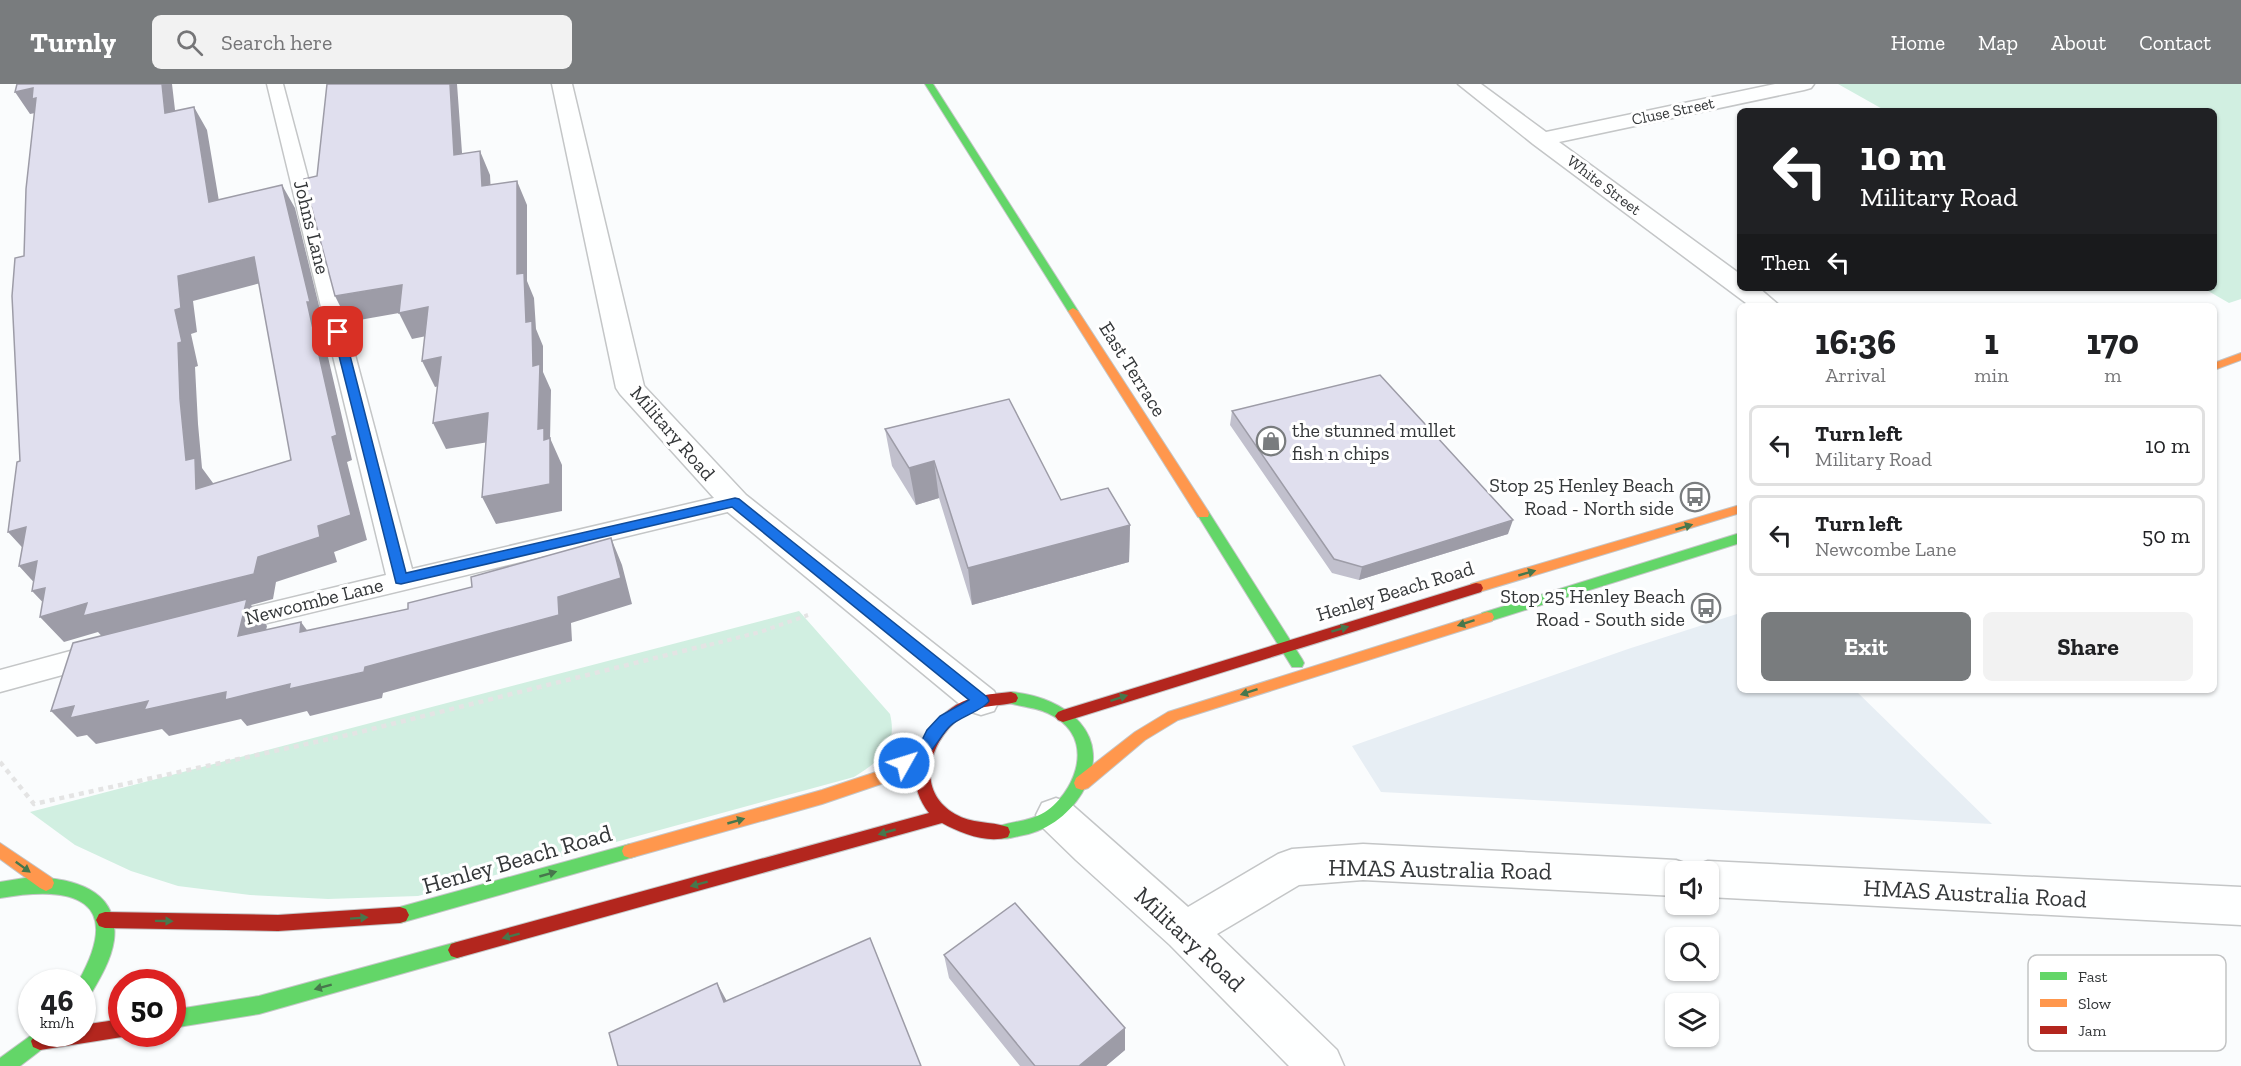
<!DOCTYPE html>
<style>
:root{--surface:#fff;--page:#f2f2f2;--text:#202124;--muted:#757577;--line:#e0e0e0;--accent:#797c7e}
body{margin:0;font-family:"Zilla Slab",serif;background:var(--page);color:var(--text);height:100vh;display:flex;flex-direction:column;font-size:22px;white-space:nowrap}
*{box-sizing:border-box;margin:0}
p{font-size:20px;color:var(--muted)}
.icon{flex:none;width:33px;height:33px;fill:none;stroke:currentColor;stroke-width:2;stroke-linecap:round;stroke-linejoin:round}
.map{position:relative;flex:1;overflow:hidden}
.side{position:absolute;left:1737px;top:219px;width:480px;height:390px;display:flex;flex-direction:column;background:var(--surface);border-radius:9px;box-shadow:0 2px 4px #0004}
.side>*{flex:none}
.banner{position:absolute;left:1737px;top:24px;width:480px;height:183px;border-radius:9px;box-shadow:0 2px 4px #0004;background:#202124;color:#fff;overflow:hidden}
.buttons{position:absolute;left:1665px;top:777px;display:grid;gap:12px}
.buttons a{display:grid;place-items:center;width:54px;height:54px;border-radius:9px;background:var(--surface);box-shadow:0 2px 4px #0004;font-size:30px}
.speed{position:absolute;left:18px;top:885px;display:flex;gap:12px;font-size:30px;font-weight:700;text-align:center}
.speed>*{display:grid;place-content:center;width:78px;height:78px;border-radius:50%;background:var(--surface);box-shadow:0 2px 4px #0004;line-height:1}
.speed small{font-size:15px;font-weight:400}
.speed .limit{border:9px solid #d22;background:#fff;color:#111}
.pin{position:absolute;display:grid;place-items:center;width:51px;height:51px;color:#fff;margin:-26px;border-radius:12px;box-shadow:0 3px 9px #0006}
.me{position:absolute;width:66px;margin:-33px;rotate:51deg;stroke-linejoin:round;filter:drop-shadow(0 0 4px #0008)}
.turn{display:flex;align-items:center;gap:21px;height:126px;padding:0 24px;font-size:27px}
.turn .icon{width:78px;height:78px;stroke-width:2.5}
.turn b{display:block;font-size:42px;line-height:51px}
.then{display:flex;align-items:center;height:57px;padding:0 24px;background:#0003;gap:12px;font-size:22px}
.eta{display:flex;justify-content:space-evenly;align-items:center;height:102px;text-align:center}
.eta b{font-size:36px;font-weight:700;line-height:42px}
.primary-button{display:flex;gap:12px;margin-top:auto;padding:12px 24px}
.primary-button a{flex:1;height:69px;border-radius:9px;background:var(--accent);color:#fff;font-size:24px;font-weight:700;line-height:69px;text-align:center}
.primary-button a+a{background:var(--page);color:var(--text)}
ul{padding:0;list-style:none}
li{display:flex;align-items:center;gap:18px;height:81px;margin:0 12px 9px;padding:0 12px;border:3px solid var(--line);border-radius:9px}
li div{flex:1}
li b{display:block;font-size:22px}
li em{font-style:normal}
header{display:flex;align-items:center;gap:36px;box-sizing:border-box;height:84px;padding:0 30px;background:var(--accent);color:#fff}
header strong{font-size:28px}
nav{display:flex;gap:33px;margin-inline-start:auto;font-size:21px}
.search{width:420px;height:54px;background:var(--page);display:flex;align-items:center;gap:15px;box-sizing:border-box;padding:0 21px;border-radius:9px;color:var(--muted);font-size:22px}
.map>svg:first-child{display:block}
.built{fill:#e7eef4}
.green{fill:#d1efe1}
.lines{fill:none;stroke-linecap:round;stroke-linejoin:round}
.lane-casing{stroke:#c4c6c7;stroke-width:3}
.street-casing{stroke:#c4c6c7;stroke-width:3}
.fast-casing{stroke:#c4c6c7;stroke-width:2}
.slow-casing{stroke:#c4c6c7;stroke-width:2}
.jam-casing{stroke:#c4c6c7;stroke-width:2}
.path-far1{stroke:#e4e4e4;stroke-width:4;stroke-dasharray:4.5 4.5;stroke-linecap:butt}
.path{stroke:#e4e4e4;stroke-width:4.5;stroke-dasharray:5 5;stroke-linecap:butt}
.lane{fill:#feffff;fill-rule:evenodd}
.street{fill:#feffff;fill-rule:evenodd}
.fast{fill:#63d668;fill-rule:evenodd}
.slow{fill:#ff974d;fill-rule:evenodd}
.jam{fill:#b3261e;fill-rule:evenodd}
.wall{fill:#c1c0cd}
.shaded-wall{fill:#9d9ca7}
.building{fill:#e0dfee;stroke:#9d9ca7;stroke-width:1.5;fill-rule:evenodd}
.oneway{fill:#47774c}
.route{fill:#1a73e8;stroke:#114b97;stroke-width:1.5}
.labels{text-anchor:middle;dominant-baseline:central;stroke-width:6;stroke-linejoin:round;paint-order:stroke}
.far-street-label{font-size:16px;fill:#343739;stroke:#fff}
.street-label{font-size:20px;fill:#343739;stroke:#fff}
.poi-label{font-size:20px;fill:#343739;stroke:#fff;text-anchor:end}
.near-street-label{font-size:24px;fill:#343739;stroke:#fff}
.key{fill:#fff;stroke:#c2c3c4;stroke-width:1.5}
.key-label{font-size:16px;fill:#343739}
</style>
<header>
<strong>Turnly</strong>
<div class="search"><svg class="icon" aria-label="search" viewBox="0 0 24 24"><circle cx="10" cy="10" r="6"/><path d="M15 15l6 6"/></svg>Search here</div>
<nav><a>Home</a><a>Map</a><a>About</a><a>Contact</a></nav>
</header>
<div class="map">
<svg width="2241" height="982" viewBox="0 0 2241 982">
<rect width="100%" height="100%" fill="#fafcfd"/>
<path class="built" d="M1740,529V606H1855L1992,740L1381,708L1352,662L1628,565Z"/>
<path class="green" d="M1838,0H2241V215L2229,219L2203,204H2214V27H1886Z
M799,527L890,630C898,663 880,677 854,693L418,812L328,815L250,811L178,802L131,787L75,761L30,728Z"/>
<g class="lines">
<g class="lane-casing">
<path id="lane" d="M267,0H283L412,485L735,409L744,412L748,418L744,424L222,550L212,547L208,540L212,533L386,491Z
M100,559L110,562L114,570L110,578L0,608V586Z"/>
</g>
<g class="street-casing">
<path id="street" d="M552,0H572L644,302L746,411L994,607L999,617L994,627L981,631L968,627L724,425L620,310L616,304Z
M1458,0H1481L1546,48L1775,0H1814L1811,4L1804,6L1559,58L1740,190V204H1759L1780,222H1750L1533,60Z
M1056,714L1070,719L1188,823L1278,770L1292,765L1363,760L1676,776L1690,781L1692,785L1694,782L1708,777L2241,803V841L1708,813V788H1676V812L1363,796L1299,801L1217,850L1337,966L1344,982H1289L1170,861L1076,776L1042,743L1036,731L1042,719Z"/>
</g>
<g class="fast-casing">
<path id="fast" d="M925,0H933L1078,227L1077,229L1073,230L1068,227Z
M1203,426L1208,427L1302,575L1304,579L1302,583H1292L1197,430Z
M1740,449V459L1487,538L1482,537L1480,533L1482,529Z
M1011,608C1066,613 1116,651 1082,709C1068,732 1045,748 1019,752C1011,754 1004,756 996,753L994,748L996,743C1013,737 1029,738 1045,728C1073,710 1093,663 1062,638C1042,622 1027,625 1006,618L1004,614L1006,610Z
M630,760L636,762L638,767L636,772L630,774L400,839L394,837L391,831L394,825L400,823Z
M31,793C70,794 120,804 114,856C111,877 99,896 88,915L82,917V898H78C125,815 74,801 0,814V798Z
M457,858L463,860L466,866L463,872L457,874L259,930L172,944V926L259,912Z
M33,950H56L54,956L20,982H0V974Z"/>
</g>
<g class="slow-casing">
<path id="slow" d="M1073,224L1078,227L1208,427L1209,430L1208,433H1198L1068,227Z
M2241,269V276L2214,286V279Z
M1740,421V429L1476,509L1469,504L1471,500Z
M1487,528L1492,529L1494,533L1492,537L1178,636L1145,656L1088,704L1082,706L1076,704L1074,699L1076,694L1135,648L1168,628Z
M924,661L929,663L932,667L929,671L884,699L822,720L630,774L624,772L622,767L624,762L630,760L822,706L879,687Z
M0,759L52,794L54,799L52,804L46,807L40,804L0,775Z"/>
</g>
<g class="jam-casing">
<path id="jam" d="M1476,499L1481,500L1483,504L1481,508L1063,638L1058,636L1055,632L1058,628L1063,626Z
M1011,608L1016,610L1018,614L1016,618C1000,623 982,620 967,629C931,651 912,705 955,730C972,740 990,737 1008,743L1010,748L1008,753C988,760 960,749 942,739L457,874L451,872L448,866L451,860L457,858L929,729C900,691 918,645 956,621C972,611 993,610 1011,608Z
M400,823L406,825L409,831L406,837L400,839L278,847L105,844L99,842L96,836L99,830L105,828L278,831Z
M122,935V950H129L122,953L40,966L33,963L31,957L36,950H82V941Z"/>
</g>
<path class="path-far1" d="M701,563L760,548L808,531"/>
<path class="path" d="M0,678L34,720L352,650L707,561"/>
<use href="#lane" class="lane"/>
<use href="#street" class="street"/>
<use href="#fast" class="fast"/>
<use href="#slow" class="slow"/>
<use href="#jam" class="jam"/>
</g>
<path class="wall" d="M1232,327L1508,450L1359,496L1332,489L1230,341Z
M885,345L1061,416L1130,441L1129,478L972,521L939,414L916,421L892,382Z
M944,871L1125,966L1106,982H1020L949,894Z"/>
<path class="shaded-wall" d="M162,0H172L178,52L165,29Z
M450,0H457L464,96L454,71Z
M33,4L40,28L30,30L15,8Z
M194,23L207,46L223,141L209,118Z
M480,67L490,91L492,127L482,102Z
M517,97L527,121V197L534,214L536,245L543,262V288L551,306L550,356V354L562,381V427L496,440L482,413L538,345L533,282L517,190Z
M282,101L295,124L324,242L321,243L352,376L347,378L367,456L334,468L337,478L276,498L273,515L251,521L267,542L259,578L106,557L98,548L64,558L40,533L53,529L32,507L40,505L19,482L37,477L258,473L318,442L332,353L307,218Z
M254,173L268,197L193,217L197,248L191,250L198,282L195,283L198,340L202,384L213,399L214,430L196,405L186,376L180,315L175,226L178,192Z
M402,201L428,223L441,249L412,255L399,229L348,238L335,212Z
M441,273L453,299L435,303L422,277Z
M488,329L501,356L446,365L433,339Z
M934,377L939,414L916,421L909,384Z
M1513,436L1508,450L1359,496L1362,483Z
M1130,441L1129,478L972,521L968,484Z
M26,443L31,473L8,448Z
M611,454L622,481L632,520L571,539L572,557L383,609L382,614L310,632L307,627L247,642L241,635L169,652L162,645L96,660L87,651L77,653L51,627L74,622L226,608L365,583L558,513Z
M301,538L320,564L300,548Z
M717,899L729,921L724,918Z
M1125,944V966L1106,982H1079Z"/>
<path class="building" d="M17,0H162L165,29L194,23L209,118L282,101L310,218H307L337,351L332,353L351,431L318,442L320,453L258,473L254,490L83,532L87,519L40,533L45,504L32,507L37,477L19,482L26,443L8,448L17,378L20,377L12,212L15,174L24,172L26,105L36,14L32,15L33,4L15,8ZM254,173L291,376L196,405L195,374L186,376L180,315L178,259L182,258L175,226L181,224L178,192Z
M327,0H450L454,71L480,67L482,102L517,97V190L524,189L526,238L532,237L533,282L540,280L538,345L544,344V356L550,354V400L482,413L488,329L433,339L441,273L422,277L428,223L399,229L402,201L335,212L304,95L317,92Z
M1380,291L1513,436L1362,483L1334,475L1232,327Z
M1009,315L1061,416L1108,404L1130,441L968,484L934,377L909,384L885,345Z
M611,454L621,494L558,513L559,531L365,583L364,588L289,605L290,600L225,616L226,608L144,626L148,617L70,634L74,622L51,627L73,559L247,515L238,552L301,538L300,548L408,525V519L472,503L471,493Z
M1015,819L1125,944L1079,982H1035L944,871Z
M870,854L921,982H618L609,949L717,899L724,918Z"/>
<defs><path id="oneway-solid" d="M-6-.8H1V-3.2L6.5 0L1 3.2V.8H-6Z" transform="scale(1.5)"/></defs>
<g class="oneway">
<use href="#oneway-solid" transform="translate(1684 443) rotate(-17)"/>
<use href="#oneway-solid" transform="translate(1527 489) rotate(-16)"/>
<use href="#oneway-solid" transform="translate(1466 539) rotate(162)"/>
<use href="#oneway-solid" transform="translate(1340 545) rotate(-17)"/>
<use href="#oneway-solid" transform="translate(1249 608) rotate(162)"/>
<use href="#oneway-solid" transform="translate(1119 614) rotate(-18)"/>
<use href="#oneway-solid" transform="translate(736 737) rotate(-16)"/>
<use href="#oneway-solid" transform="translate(887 748) rotate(164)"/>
<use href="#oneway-solid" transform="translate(23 783) rotate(36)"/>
<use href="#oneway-solid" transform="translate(548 790) rotate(-16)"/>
<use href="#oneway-solid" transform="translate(699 800) rotate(165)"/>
<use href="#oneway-solid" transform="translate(359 834) rotate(-4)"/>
<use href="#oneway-solid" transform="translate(164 837) rotate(1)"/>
<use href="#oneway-solid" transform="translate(511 852) rotate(165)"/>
<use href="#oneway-solid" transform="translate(323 903) rotate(165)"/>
</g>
<path class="route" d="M338,244L344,248L406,489L735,414L739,415L987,613L989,617C984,626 959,633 950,642C937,654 922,692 899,684L897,679L899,675L919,662L927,646L940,632L969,616L732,423L401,500L396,499L333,248Z"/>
<defs>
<g id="shop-ring" transform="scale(1.5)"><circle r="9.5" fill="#fff" stroke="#797c7e" stroke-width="1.5"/><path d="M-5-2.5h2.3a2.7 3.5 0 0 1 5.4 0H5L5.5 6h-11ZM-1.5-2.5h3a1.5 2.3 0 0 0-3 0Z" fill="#797c7e"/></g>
<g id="bus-ring" transform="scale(1.5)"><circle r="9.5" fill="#fff" stroke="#797c7e" stroke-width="1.5"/><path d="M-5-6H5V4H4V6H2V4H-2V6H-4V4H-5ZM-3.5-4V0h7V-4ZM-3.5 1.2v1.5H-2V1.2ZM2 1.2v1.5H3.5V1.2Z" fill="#797c7e"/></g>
</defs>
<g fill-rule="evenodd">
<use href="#shop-ring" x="1271" y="357"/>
<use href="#bus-ring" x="1695" y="413"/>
<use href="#bus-ring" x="1706" y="524"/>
</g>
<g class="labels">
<g class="far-street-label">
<text transform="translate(1673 27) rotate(-12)">Cluse Street</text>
<text transform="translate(1604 101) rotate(37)">White Street</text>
</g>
<g class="street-label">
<text transform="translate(312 143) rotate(76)">Johns Lane</text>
<text transform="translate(1133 285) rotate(58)">East Terrace</text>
<text transform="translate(673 349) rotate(49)">Military Road</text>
<text transform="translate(1395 507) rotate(-17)">Henley Beach Road</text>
<text transform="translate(314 517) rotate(-14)">Newcombe Lane</text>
</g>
<g class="poi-label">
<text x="1292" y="346" text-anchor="start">the stunned mullet<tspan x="1292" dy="23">fish n chips</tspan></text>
<text x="1674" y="401">Stop 25 Henley Beach<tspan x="1674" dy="23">Road - North side</tspan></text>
<text x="1685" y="512">Stop 25 Henley Beach<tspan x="1685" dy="23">Road - South side</tspan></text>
</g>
<g class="near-street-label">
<text transform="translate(517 775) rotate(-16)">Henley Beach Road</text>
<text transform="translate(1440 785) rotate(1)">HMAS Australia Road</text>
<text transform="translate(1975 809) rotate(3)">HMAS Australia Road</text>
<text transform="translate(1190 855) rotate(43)">Military Road</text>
</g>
</g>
<rect x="2028" y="871" width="198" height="96" rx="9" class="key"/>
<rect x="2040" y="888" width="27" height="8" fill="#63d668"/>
<rect x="2040" y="915" width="27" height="8" fill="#ff974d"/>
<rect x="2040" y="942" width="27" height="8" fill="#b3261e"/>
<g class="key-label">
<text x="2078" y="898">Fast</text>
<text x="2078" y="925">Slow</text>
<text x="2078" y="952">Jam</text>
</g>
</svg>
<div class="buttons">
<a><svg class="icon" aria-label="sound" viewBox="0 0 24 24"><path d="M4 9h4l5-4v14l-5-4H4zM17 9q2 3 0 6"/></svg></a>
<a><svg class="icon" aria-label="search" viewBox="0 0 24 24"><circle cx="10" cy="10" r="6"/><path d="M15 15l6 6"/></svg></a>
<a><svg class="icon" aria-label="layers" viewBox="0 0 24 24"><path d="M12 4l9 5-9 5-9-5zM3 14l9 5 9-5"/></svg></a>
</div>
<div class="speed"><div>46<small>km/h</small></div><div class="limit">50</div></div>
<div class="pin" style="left:338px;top:248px;background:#d93025"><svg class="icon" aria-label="arrive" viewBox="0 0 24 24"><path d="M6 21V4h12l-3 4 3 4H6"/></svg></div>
<svg class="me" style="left:904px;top:679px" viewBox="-20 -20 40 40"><circle r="17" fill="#1a73e8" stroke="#fff" stroke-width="3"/><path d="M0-11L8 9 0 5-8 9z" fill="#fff"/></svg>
<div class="banner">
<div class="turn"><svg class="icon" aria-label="left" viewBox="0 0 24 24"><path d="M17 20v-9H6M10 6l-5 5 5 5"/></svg><div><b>10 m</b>Military Road</div></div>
<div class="then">Then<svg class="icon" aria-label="left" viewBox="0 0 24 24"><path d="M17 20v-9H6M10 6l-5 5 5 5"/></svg></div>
</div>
<section class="side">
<div class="eta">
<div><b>16:36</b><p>Arrival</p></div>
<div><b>1</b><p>min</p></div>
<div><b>170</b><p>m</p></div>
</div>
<ul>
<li><svg class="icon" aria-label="left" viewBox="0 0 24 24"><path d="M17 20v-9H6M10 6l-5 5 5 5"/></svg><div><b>Turn left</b><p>Military Road</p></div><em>10 m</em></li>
<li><svg class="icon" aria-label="left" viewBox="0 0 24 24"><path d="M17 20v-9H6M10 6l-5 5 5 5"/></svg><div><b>Turn left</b><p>Newcombe Lane</p></div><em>50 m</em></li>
</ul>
<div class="primary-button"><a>Exit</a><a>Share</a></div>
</section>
</div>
